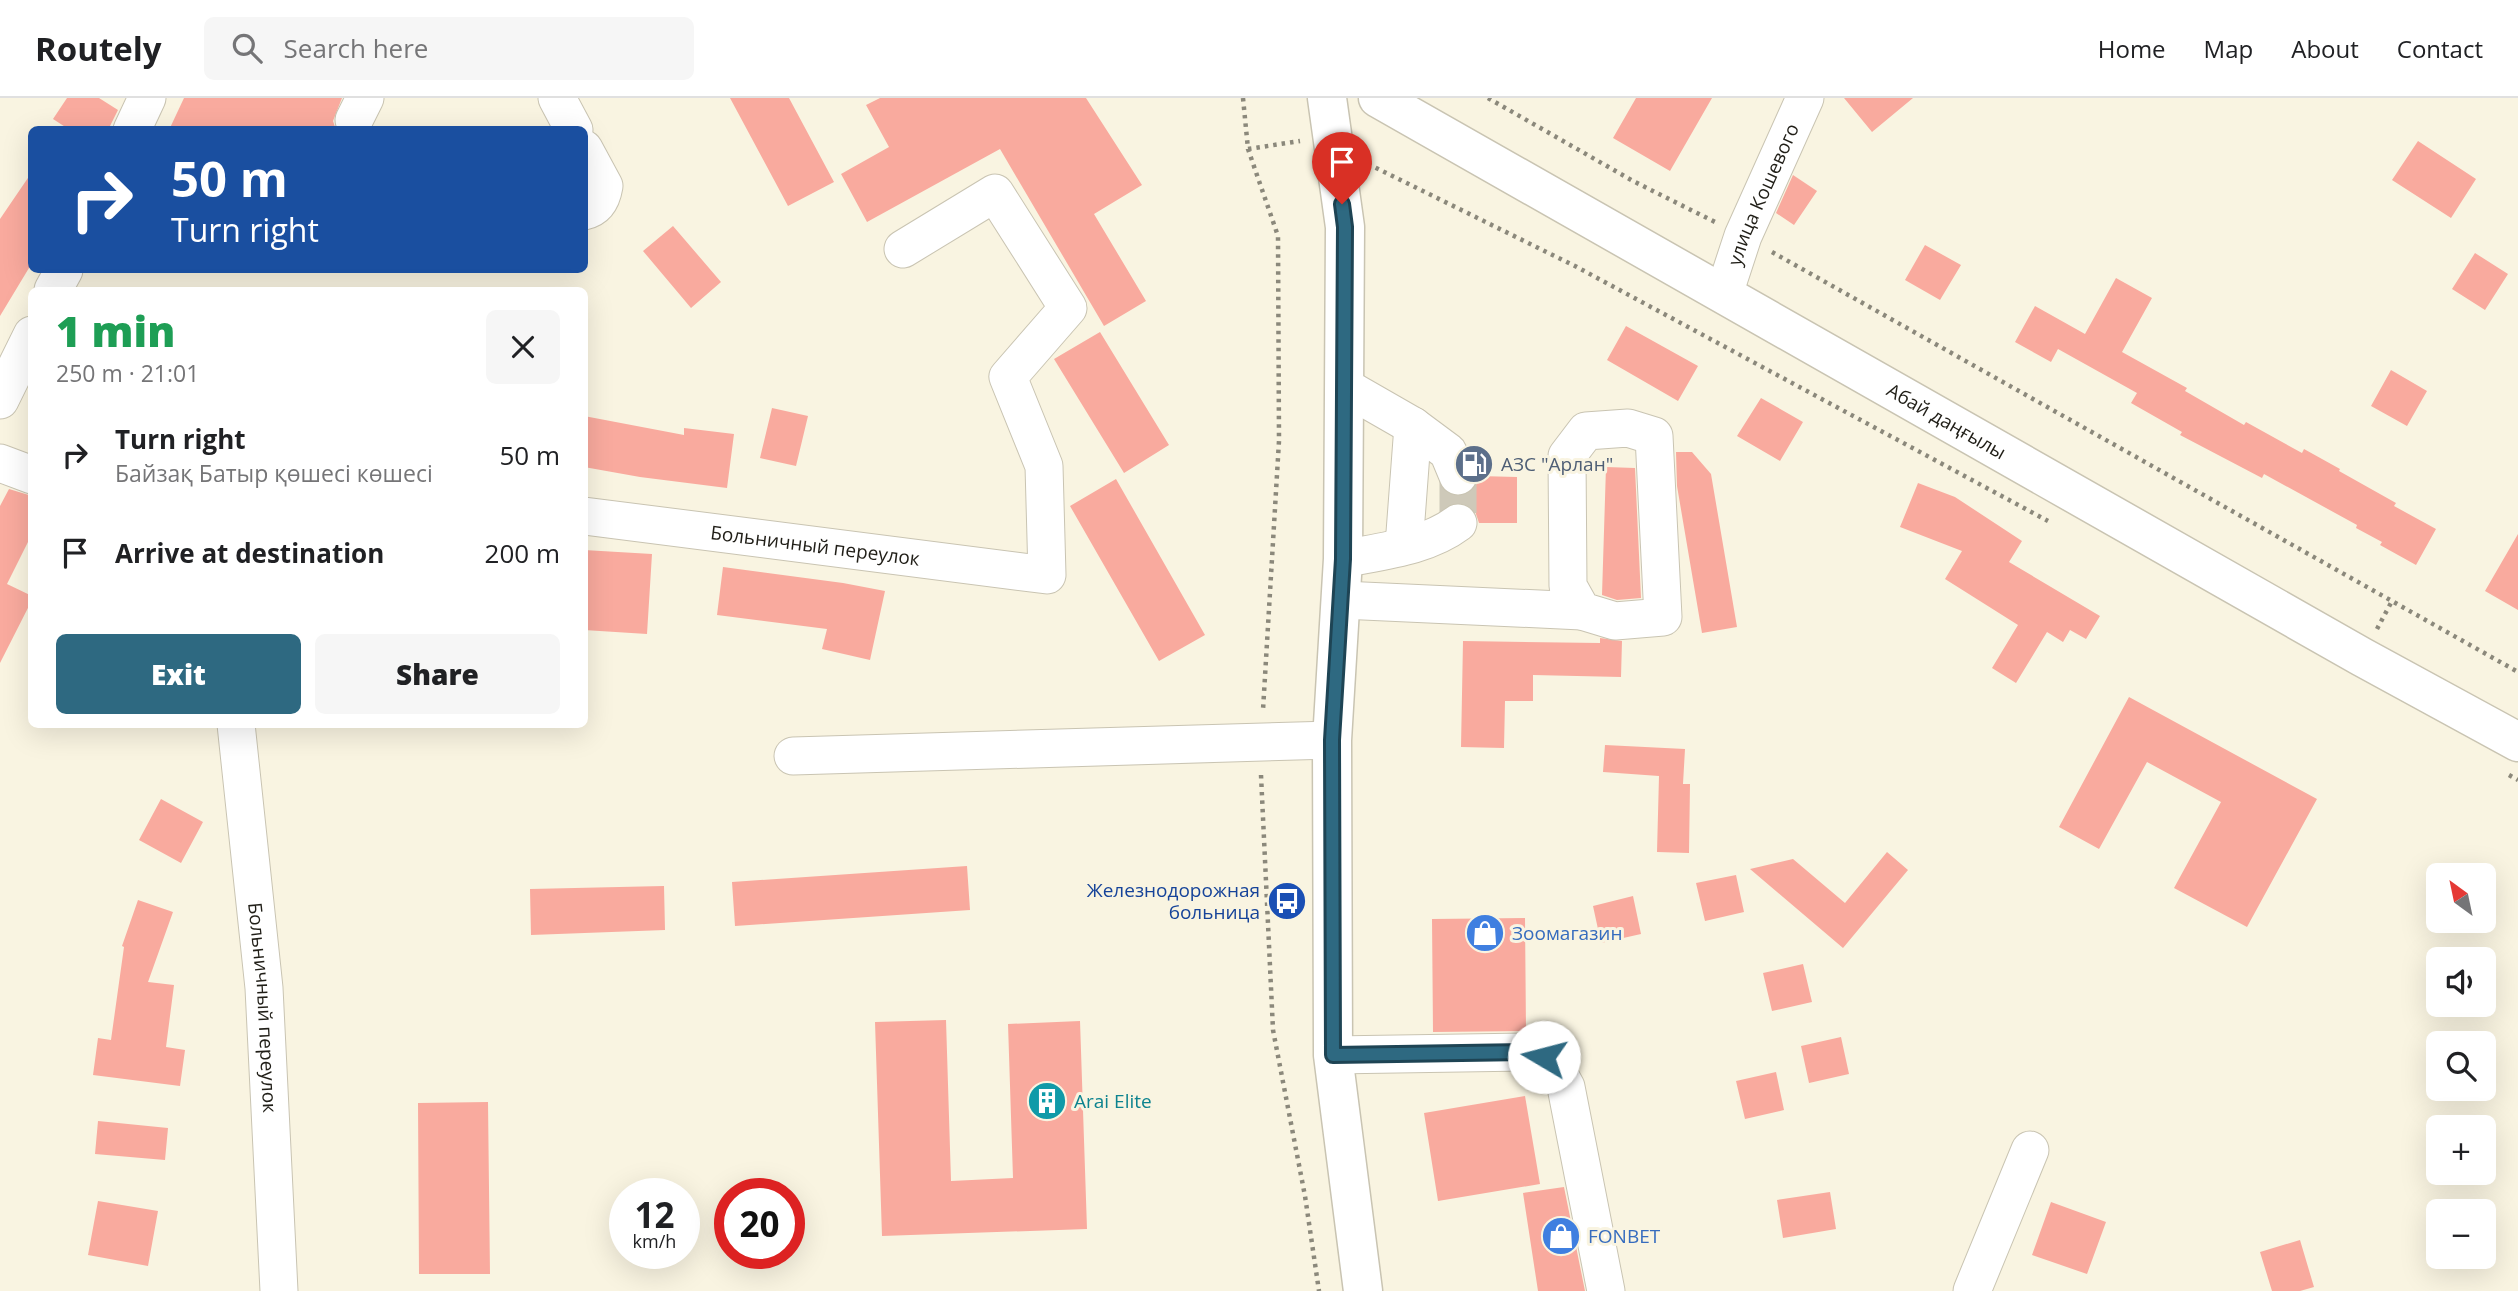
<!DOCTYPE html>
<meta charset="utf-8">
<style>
:root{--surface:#fff;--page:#f6f6f6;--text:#202124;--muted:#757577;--line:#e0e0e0;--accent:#2e6981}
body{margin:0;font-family:"Open Sans",sans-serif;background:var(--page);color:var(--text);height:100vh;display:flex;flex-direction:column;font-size:26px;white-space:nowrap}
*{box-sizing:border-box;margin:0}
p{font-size:23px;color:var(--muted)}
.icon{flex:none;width:38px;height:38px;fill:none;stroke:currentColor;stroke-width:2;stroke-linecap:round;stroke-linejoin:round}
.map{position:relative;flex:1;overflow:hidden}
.details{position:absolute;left:28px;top:189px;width:560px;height:441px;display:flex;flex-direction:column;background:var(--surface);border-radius:10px;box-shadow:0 7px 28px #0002}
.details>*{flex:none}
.guide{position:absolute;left:28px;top:28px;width:560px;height:147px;border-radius:10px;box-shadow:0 7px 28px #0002;background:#1a4fa0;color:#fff;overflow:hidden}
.needle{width:46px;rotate:327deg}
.controls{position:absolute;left:2426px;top:765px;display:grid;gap:14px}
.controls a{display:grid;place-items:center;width:70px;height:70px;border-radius:10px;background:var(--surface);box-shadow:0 7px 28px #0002;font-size:35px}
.speed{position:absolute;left:609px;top:1080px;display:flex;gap:14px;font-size:35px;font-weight:700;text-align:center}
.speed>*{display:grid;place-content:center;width:91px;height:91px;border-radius:50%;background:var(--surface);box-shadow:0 7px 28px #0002;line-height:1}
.speed small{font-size:18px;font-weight:400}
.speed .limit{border:10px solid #d22;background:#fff;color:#111}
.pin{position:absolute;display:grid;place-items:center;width:60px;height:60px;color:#fff;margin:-72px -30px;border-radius:50% 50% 50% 0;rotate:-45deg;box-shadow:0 0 7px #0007}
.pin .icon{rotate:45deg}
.me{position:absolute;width:77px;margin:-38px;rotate:278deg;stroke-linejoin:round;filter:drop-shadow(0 0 5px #0008)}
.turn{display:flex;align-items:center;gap:24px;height:147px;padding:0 28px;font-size:32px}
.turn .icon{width:91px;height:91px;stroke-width:2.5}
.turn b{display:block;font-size:49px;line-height:60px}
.round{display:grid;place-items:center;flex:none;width:74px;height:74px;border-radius:10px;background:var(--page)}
.summary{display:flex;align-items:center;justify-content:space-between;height:119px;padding:0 28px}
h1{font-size:42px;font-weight:800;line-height:52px;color:#1e9e55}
.action{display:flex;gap:14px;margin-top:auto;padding:14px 28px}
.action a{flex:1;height:80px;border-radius:10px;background:var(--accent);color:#fff;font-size:28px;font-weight:800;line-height:80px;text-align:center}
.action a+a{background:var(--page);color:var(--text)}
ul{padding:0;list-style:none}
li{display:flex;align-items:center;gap:21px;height:98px;padding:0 28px}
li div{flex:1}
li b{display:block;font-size:26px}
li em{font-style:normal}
header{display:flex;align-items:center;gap:42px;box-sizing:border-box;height:98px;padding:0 35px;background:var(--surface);border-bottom:2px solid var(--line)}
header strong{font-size:33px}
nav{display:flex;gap:38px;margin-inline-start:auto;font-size:24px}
.search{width:490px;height:63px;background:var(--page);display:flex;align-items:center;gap:18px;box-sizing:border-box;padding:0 24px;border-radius:10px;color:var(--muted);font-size:26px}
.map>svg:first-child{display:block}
.building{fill:#f9aa9e}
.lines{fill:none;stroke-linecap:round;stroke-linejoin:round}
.minor-tunnel{stroke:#cec9b9;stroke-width:37;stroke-dasharray:37 18;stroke-linecap:butt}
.minor-casing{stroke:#c9c4b2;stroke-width:39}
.major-casing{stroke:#c9c4b2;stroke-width:41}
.path{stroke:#8b887b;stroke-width:4.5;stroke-dasharray:3.5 5;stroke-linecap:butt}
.minor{stroke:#fff;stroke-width:37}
.major{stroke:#fff;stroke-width:38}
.route-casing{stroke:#1e4454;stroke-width:18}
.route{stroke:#2e6981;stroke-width:12}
.labels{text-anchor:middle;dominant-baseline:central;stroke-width:6;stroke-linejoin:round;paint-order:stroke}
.street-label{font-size:19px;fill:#201e17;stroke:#f9f4e1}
.service-label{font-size:19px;fill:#4e5e75;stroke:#f9f4e1;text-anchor:start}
.transit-label{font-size:19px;fill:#164399;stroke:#f9f4e1;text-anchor:end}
.shop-label{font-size:19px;fill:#366cbe;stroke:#f9f4e1;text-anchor:start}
.culture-label{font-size:19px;fill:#0d838f;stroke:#f9f4e1;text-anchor:start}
</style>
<header>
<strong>Routely</strong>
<div class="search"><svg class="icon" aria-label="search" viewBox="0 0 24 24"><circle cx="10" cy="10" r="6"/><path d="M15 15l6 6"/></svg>Search here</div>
<nav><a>Home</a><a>Map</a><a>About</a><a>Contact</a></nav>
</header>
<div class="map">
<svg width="2518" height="1193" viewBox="0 0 2518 1193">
<rect width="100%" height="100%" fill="#f9f4e1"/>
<path class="building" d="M67,0H99L118,12L108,32H70L53,21Z
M184,0H342L333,23L336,32H169Z
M730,0H789L834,84L788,108Z
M880,0H1086L1142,87L1094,116L1146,203L1104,228L1000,51L867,124L841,76L889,49L866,7Z
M1636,0H1712L1670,73L1613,40Z
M1844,0H1913L1872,34Z
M2418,43L2476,81L2451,120L2392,82Z
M32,74V165L0,218V121Z
M1793,77L1817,93L1794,127L1776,115Z
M673,128L721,184L691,210L643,153Z
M1925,147L1961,167L1940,202L1905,182Z
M2475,155L2508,176L2485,212L2452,191Z
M2116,180L2152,200L2122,254L2187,290L2185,293L2244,327L2246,324L2302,355L2304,351L2340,371L2339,373L2396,405L2394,408L2436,431L2416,467L2380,447L2382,444L2356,430L2357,427L2264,376L2262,380L2180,337L2182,334L2131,305L2137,295L2058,251L2051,264L2015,244L2035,208L2085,236Z
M1626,228L1698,268L1678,303L1607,262Z
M1100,234L1169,347L1124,375L1054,261Z
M2391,272L2427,293L2407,328L2371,308Z
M1761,300L1803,324L1780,363L1737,338Z
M772,310L808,318L796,368L760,360Z
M584,318L684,337V330L734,336L727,390L640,379L584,369Z
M1676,354H1692L1711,376L1737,529L1702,535L1677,388Z
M1606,369L1635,370L1641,500L1617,502L1602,497Z
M1479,378L1517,379V425H1479L1475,413L1467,406L1458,404L1443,410V392L1455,399L1465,398L1475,390Z
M1116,381L1205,537L1159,563L1070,408Z
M1918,385L1955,399L2022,443L2009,464L2100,518L2086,541L2070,532L2063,544L2047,534L2016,585L1992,570L2018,527L1945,481L1962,453L1900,429Z
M9,391L32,398V436L7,486L32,498V502L0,565V408Z
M2518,436V512L2485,493Z
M584,452L652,456L647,536L584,532Z
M723,469L843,485L885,493L870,562L822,551L827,531L717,517Z
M1600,540L1622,543L1621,579L1533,577V603H1505L1504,650L1461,649L1463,543L1600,545Z
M2129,599L2317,701L2247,829L2174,790L2221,704L2147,664L2099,751L2059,729Z
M1605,647L1685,651L1683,686H1690L1689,755L1657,754L1659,678L1603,674Z
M161,701L203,724L181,765L139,742Z
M1887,754L1908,772L1843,850L1750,771L1793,761L1845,805Z
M967,768L970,812L735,828L732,784Z
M1736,777L1744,814L1705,823L1696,785Z
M664,788L665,832L531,837L530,791Z
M1633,798L1641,836L1601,845L1593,808Z
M138,802L173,814L148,884L174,887L166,949L185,952L180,988L93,977L98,940L111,942L124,849L122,848Z
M1525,820L1526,933L1433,934L1432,821Z
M1803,866L1812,904L1772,913L1763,875Z
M946,922L951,1083L1013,1080L1008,926L1080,923L1087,1131L882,1138L875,924Z
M1841,939L1849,976L1809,985L1801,948Z
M1776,974L1784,1012L1745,1021L1736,983Z
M1525,998L1540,1086L1438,1103L1424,1015Z
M488,1004L490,1176H419L418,1005Z
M98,1023L168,1030L165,1062L95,1056Z
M1564,1089L1585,1193H1538L1523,1095Z
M1830,1094L1836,1131L1783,1140L1777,1102Z
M98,1103L158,1113L148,1168L88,1157Z
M2051,1104L2106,1124L2087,1176L2032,1157Z
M2300,1142L2314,1189L2300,1193H2272L2260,1154Z"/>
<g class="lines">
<path class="minor-tunnel" d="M1458,378V425"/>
<g class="minor-casing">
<g id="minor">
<path d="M557,0L574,32"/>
<path d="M354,22L365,0"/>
<path d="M132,32L147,0"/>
<path d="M584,51L604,88C602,100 597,110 584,113"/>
<path d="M53,192L64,172"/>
<path id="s1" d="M1724,196L1743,138L1805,0"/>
<path d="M1345,289L1413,328L1448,354L1458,378"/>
<path d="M0,302L32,237"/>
<path d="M1628,330L1654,338L1663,519L1615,523L1582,513L1568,488L1567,358L1586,333Z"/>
<path d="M0,365L32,377"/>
<path id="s2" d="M584,418L1047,477L1044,368L1008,279L1068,210L995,95L903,151"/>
<path d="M1404,448L1413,328"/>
<path d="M1343,461C1382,453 1426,449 1458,425"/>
<path d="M1342,502L1582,513"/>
<path id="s3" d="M236,626L264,890L279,1193"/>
<path d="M793,658L1332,642"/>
<path d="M1333,957L1527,954C1550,961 1555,968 1566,989L1606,1193"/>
<path d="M1972,1193L2030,1052"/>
</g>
</g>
<g class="major-casing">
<g id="major">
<path d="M1327,0L1345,129L1343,461L1332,642L1333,957L1363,1193"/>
<path id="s4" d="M1378,0L2362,559L2518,644"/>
</g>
</g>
<path class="path" d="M1243,0L1248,51L1278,138L1279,343L1263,612
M1488,0L1633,83L1715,124
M1248,51L1300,43
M1368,66L1575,168L2048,423
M1772,154L2518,574
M2377,531L2392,503
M1261,677L1273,932L1305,1098L1319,1193
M2509,677L2518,682"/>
<use href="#minor" class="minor"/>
<use href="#major" class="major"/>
</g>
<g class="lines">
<g class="route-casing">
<path id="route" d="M1342,106L1345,129L1343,461L1332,642L1333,957L1527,954L1544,959"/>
</g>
<use href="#route" class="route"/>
</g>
<defs>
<g id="fuel-disc" transform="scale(2.0125)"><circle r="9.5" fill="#5c6f8a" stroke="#f9f4e1"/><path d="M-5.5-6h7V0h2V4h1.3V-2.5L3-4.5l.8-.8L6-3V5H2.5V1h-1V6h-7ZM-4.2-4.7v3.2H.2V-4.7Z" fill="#fff"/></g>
<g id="bus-disc" transform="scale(2.0125)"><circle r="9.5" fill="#1a4fb4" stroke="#f9f4e1"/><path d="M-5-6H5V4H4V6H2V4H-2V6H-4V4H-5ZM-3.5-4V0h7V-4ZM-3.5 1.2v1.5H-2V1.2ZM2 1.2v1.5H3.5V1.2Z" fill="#fff"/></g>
<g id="shop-disc" transform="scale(2.0125)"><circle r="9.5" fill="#3f7fe0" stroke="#f9f4e1"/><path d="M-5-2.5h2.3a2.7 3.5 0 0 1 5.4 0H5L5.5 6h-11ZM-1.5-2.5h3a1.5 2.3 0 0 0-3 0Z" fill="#fff"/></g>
<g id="building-disc" transform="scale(2.0125)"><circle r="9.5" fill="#0f9aa8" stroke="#f9f4e1"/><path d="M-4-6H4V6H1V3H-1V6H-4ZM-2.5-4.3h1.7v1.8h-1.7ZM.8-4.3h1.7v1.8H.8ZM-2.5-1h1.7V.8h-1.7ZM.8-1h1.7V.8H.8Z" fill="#fff"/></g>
</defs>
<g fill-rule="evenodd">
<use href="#fuel-disc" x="1474" y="366"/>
<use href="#bus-disc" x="1287" y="803"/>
<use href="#shop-disc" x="1485" y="835"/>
<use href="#building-disc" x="1047" y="1003"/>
<use href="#shop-disc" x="1561" y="1138"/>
</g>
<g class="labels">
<g class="street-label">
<text stroke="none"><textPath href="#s1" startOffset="107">улица Кошевого</textPath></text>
<text stroke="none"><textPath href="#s4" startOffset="654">Абай даңғылы</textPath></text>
<text stroke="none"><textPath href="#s2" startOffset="233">Больничный переулок</textPath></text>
<text stroke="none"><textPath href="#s3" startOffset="285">Больничный переулок</textPath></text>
</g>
<g class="service-label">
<text x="1501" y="366">АЗС "Арлан"</text>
</g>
<g class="transit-label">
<text x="1260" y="792">Железнодорожная<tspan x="1260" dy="22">больница</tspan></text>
</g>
<g class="shop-label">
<text x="1512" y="835">Зоомагазин</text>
<text x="1588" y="1138">FONBET</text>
</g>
<g class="culture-label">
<text x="1074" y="1003">Arai Elite</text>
</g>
</g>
</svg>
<div class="controls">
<a><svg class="needle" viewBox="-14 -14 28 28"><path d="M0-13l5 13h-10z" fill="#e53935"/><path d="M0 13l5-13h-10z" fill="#757577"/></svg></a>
<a><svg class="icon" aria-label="sound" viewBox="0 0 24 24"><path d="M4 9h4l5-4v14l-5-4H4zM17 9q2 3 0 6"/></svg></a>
<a><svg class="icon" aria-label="search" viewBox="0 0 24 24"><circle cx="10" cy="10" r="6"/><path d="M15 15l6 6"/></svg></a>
<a>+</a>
<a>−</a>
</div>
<div class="speed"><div>12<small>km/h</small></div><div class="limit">20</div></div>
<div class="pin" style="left:1342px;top:106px;background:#d93025"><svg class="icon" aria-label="arrive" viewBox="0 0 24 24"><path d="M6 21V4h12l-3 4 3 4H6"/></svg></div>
<svg class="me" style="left:1544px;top:959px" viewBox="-20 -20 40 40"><circle r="19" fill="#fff"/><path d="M0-13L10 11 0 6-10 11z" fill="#2e6981"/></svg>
<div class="guide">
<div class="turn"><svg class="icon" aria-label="right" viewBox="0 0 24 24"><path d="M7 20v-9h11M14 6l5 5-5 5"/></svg><div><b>50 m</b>Turn right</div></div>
</div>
<section class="details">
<div class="summary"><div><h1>1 min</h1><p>250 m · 21:01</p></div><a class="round"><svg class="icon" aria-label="close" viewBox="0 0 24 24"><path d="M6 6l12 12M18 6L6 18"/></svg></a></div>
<ul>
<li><svg class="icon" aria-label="right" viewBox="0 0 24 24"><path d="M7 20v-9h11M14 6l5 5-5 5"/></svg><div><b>Turn right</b><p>Байзақ Батыр қөшесі көшесі</p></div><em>50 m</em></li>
<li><svg class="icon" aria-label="arrive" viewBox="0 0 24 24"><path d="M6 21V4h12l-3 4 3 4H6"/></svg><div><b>Arrive at destination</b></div><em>200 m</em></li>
</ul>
<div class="action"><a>Exit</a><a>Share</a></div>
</section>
</div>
